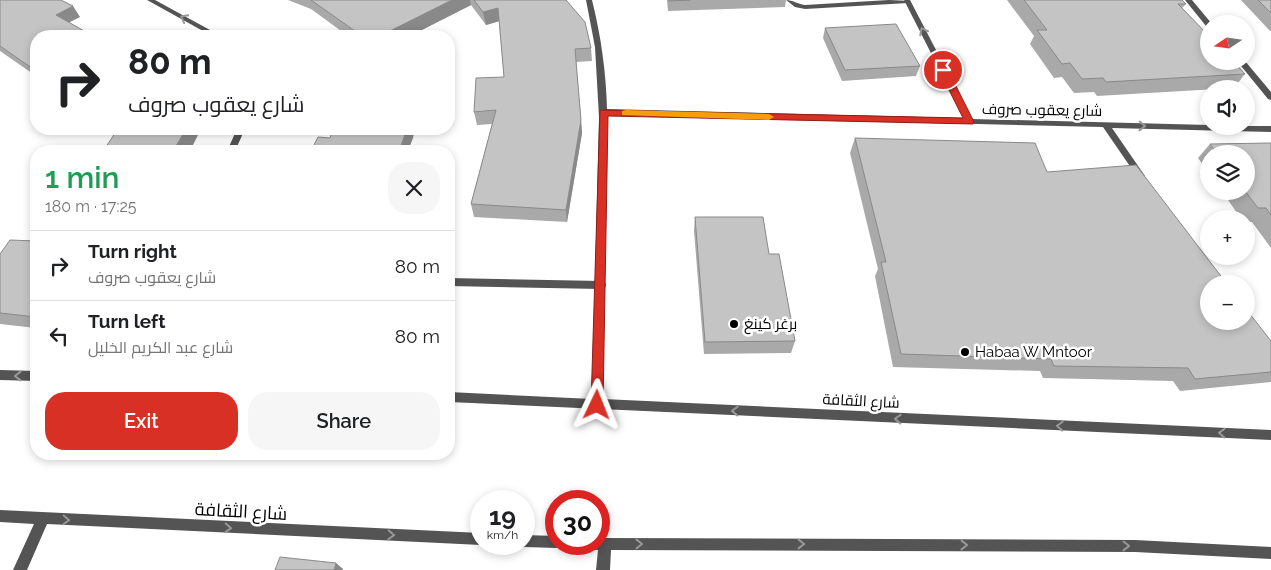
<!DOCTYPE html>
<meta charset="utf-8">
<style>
:root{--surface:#fff;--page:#f6f6f6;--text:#202124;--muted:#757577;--line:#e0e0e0;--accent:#d93025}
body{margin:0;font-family:Raleway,Cairo,sans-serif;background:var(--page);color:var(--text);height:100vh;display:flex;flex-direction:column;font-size:19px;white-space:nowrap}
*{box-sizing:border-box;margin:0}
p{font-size:16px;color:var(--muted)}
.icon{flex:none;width:28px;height:28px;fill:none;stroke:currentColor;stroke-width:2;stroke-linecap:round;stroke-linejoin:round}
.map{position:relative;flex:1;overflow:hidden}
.details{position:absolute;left:30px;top:145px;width:425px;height:315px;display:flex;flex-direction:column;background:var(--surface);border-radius:20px;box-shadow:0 2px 8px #0003}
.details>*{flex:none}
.guide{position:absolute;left:30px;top:30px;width:425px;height:105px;border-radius:20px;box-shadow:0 2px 8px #0003;background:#fff;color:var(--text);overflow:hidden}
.needle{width:32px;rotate:257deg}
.buttons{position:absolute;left:1200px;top:15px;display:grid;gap:10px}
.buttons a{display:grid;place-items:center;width:55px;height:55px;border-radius:50%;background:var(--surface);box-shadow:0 2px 8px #0003;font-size:25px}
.speed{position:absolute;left:470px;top:490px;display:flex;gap:10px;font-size:25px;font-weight:700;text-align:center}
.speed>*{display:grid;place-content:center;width:65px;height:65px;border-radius:50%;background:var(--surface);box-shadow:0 2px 8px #0003;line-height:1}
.speed small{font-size:12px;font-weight:400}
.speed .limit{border:8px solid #d22;background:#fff;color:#111}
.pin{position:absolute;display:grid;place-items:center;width:42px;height:42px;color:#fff;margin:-21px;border:2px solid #fff;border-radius:50%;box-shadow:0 1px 5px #0007}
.me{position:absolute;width:55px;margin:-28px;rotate:2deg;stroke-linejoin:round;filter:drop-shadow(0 0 4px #0008)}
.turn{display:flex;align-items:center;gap:18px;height:105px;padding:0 15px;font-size:22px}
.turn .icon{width:65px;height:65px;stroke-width:2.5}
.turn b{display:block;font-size:35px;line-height:42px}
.round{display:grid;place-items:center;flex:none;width:52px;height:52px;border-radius:20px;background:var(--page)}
.headline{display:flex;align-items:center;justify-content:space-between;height:85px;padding:0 15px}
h1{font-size:30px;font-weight:600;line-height:38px;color:#1e9e55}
.primary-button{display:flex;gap:10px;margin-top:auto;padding:10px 15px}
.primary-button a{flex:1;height:58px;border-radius:20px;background:var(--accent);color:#fff;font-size:20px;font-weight:600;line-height:58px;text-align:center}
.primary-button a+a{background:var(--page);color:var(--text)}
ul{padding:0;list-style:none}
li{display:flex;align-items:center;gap:15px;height:70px;padding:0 15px;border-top:1px solid var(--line)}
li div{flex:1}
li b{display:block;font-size:19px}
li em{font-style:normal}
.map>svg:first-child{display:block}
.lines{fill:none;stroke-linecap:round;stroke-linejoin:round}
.service{fill:#545454;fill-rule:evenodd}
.minor{fill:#545454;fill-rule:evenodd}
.wall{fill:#a9a9a9}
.shaded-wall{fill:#898989}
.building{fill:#c4c4c4;stroke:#898989}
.oneway{stroke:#989898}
.route{fill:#d93025;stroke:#8d1f18}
.slow{fill:#f59e0b}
.poi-dot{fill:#000;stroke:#fff;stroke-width:2}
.labels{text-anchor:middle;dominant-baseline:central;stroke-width:5;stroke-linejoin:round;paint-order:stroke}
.street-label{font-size:15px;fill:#000;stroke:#fff}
.poi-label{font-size:15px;fill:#000;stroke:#fff;text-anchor:start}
.near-street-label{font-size:18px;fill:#000;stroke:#fff}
</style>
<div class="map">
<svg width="1271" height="570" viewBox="0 0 1271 570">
<rect width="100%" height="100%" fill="#fff"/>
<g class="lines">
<path class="service" d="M786,0C793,0 797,4 805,5L889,0L911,1L908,3L805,9L795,7Z
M449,278L601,281L605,282L606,285L605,288L601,289L449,286Z"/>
<path class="minor" d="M147,0H155L221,36H212Z
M586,0H592C601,36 606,72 607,109L964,118L904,0H910L972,119L1209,125V126H1271V132L1112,128L1145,176L1141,179L1138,178L1103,127L607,115L603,399L1271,430V440L449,402V392L592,399L599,117L595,47Z
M1185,0H1192L1212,24L1206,26Z
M1237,61H1245L1271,92V100L1268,99Z
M237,129H245L235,151H227Z
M0,370L36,371V381L0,380Z
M0,510L481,533V544H485L481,545L47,524L27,570H13L34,524L0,522Z
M524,535L556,536V544H562L560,546L556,548L524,547L519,544H524Z
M599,538L1135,540L1271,547V559L1135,552L611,550L610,570H596L598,550L585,549L584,544H599Z"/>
</g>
<path class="wall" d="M0,0L80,17L36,36V76L0,51Z
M288,0H566L591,48L592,61L576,62L582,133L567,222L474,217L471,204L492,124L477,125L474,112L504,77L499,21L486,25L471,5L410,36H348L311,9Z
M667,0H786L785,7L668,11Z
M1007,0H1182L1186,4L1182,8L1245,74L1234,88L1097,96L1094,92L1074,93L1062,77L1054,78L1030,44L1034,36Z
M1241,0H1271V30L1270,31Z
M825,28L920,66L916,76L842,81L823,38Z
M855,138L1047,172L1271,341V382L1180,391L1173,381L1043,378L1040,371L893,367L875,276L878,269L850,153Z
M1271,143V248L1252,222H1246V219H1241L1222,191H1246V154H1209V173L1198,158L1210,144Z
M695,217L769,254L795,341L791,353L704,354L694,231Z
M36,241V328L0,324V254Z"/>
<path class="shaded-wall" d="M452,0H470L471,5L410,36H380Z
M73,6L80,17L64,25L56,15Z
M498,8L500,21L486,25L483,12Z
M581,120L582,133L567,222L566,210Z
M186,129H197L199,133L190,151H173Z
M407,129H415L413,138L408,151H399Z
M336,563L343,569V570H334Z"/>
<path class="building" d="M0,0H61L73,6L56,15L93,36H36V71L0,46Z
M311,0H452L380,36H362Z
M474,0H566L585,22L591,48L575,49L581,120L566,210L471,204L496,110L474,112L476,78L504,77L498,8L483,12Z
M669,0H690L669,1Z
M1024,0H1182L1186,4H1178L1209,36V61H1233L1245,74L1106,82L1103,78L1082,79L1070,63L1062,64L1037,30H1047Z
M1258,0H1271V13Z
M896,24L920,66L845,70L825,28Z
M118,129H186L173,151H103Z
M333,129H407L399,151H311L318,137L330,138Z
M855,138L1035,143L1047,172L1136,165L1227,284H1209V321H1246V309L1271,341V372L1195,379L1188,368L1054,366L1051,359L901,354L881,262H886Z
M1271,143V215L1266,208H1258L1245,191H1246V154H1217L1210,144Z
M695,217H763L769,254H779L795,341L705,342Z
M10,240L36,241V317L0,313V254Z
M280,557L336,563L334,570H275Z"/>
<defs><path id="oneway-chevron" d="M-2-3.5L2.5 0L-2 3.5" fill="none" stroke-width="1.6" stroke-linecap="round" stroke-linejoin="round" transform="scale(1.25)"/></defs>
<g class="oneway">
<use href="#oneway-chevron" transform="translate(184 18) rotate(-152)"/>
<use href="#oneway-chevron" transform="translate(923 31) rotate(-117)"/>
<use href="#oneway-chevron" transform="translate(1142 126) rotate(1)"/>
<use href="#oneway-chevron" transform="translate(18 376) rotate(-180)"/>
<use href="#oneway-chevron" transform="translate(735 411) rotate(-177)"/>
<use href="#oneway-chevron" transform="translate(898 419) rotate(-177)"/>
<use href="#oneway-chevron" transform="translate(1060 426) rotate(-177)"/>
<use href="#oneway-chevron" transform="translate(1222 433) rotate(-177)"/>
<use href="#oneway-chevron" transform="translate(66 520) rotate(3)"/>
<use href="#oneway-chevron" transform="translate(228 528) rotate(3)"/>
<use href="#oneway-chevron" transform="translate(391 535) rotate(3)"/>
<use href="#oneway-chevron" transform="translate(639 544)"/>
<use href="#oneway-chevron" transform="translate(801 544)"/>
<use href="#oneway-chevron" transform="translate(964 545)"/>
<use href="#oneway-chevron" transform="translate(1126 546) rotate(1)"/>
</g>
<path class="route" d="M943,67L948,70L974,122L973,124L608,116L603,405L602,409L597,411L592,409L591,405L600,110L963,118L939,70Z"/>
<path class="slow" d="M626,110L769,114L774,117L769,120L622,115V111Z"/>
<g class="poi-dot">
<circle cx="734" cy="324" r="5"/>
<circle cx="965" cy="352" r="5"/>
</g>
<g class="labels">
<g class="street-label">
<text transform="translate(1042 110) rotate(1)">شارع يعقوب صروف</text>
<text transform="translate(861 401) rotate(3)">شارع الثقافة</text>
</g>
<g class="poi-label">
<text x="744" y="324">برغر كينغ</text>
<text x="975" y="352">Habaa W Mntoor</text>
</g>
<g class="near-street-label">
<text transform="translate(241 511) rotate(3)">شارع الثقافة</text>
</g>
</g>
</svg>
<div class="buttons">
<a><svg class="needle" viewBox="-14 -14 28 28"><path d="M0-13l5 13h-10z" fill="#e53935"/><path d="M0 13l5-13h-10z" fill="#757577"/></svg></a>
<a><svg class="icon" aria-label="sound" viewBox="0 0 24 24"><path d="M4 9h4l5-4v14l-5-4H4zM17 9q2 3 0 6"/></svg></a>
<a><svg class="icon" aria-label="layers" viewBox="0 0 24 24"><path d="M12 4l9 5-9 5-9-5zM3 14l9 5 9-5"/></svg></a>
<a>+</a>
<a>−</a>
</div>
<div class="speed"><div>19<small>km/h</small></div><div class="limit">30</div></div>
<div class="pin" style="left:943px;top:70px;background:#d93025"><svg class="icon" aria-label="arrive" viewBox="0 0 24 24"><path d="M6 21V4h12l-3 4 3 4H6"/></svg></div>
<svg class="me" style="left:597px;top:405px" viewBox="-20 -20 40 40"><path d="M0-17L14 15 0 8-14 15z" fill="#d93025" stroke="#fff" stroke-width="4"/></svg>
<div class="guide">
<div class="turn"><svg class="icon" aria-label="right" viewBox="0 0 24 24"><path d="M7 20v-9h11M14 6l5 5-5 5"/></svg><div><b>80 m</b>شارع يعقوب صروف</div></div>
</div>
<section class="details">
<div class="headline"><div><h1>1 min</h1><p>180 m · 17:25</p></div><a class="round"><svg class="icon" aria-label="close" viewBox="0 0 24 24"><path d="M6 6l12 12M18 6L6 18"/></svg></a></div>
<ul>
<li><svg class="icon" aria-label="right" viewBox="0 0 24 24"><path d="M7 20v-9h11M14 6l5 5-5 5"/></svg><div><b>Turn right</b><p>شارع يعقوب صروف</p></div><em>80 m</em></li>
<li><svg class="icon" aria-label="left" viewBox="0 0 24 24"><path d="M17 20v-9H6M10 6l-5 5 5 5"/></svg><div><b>Turn left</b><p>شارع عبد الكريم الخليل</p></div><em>80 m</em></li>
</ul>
<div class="primary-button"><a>Exit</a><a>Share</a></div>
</section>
</div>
